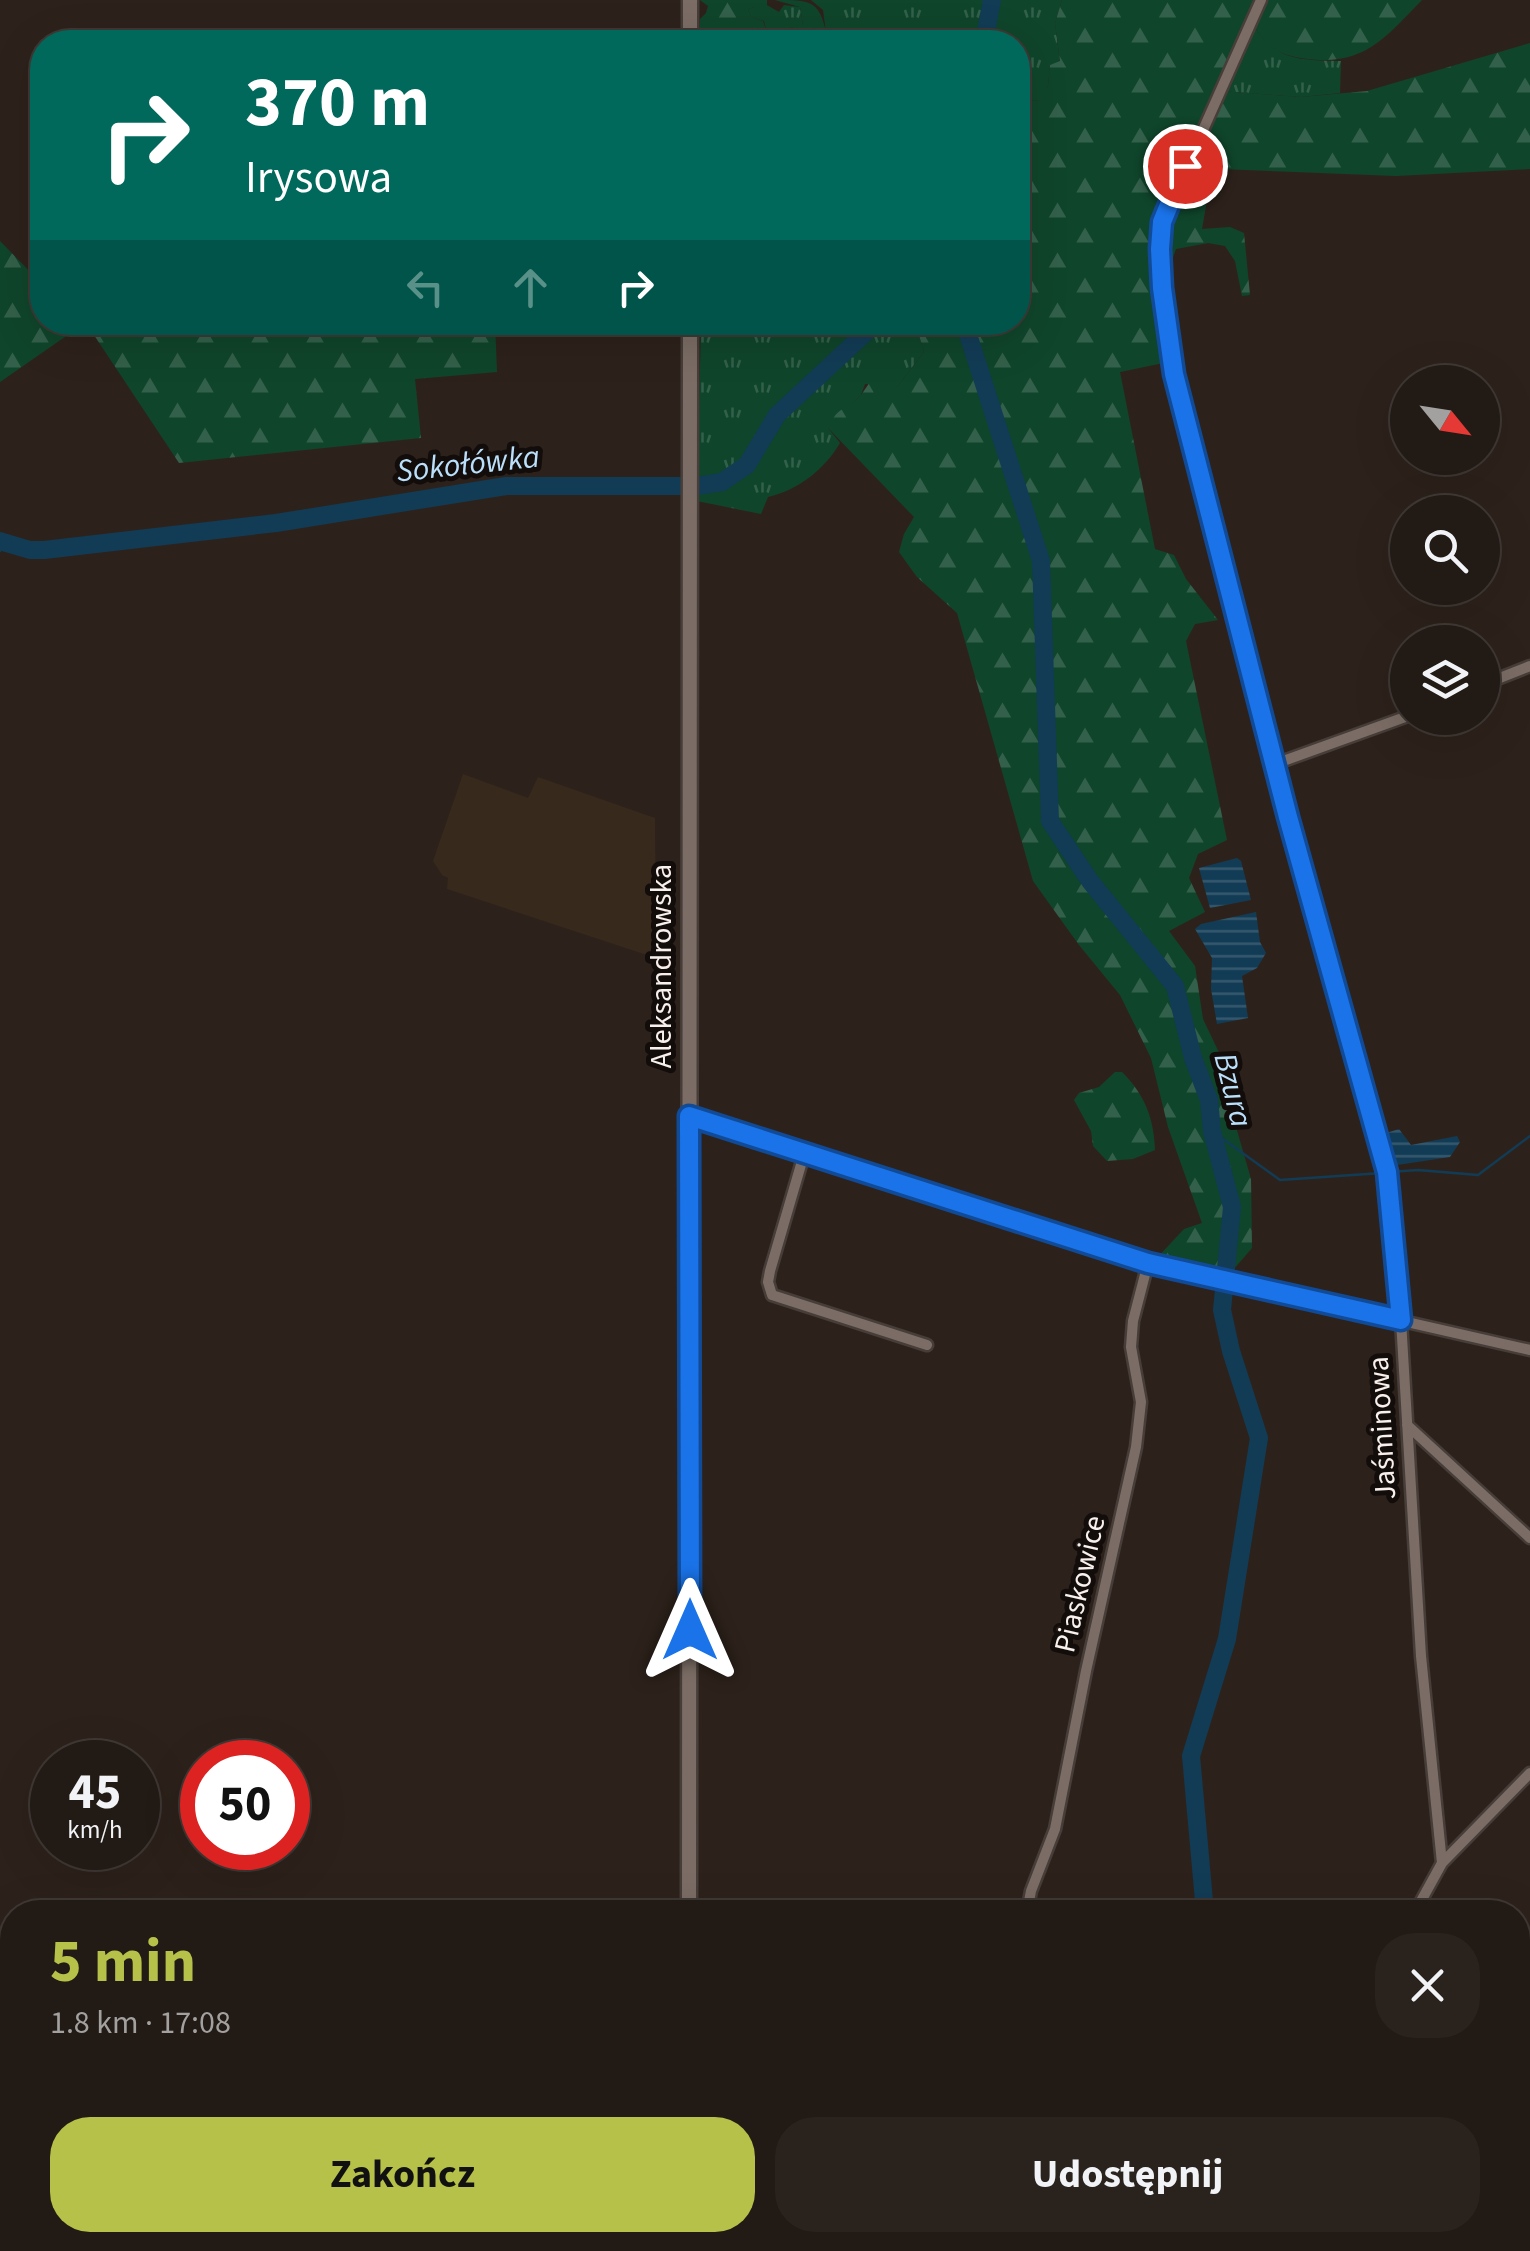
<!DOCTYPE html>
<html lang="pl">
<meta charset="utf-8">
<style>
:root{--surface:#221a14;--page:#2a231d;--text:#f1f3f6;--muted:#a2a1a0;--line:#3f3834;--accent:#b6c149}
body{margin:0;font-family:"Source Sans 3",sans-serif;background:var(--page);color:var(--text);height:100vh;display:flex;flex-direction:column;font-size:38px;white-space:nowrap}
*{box-sizing:border-box;margin:0}
p{font-size:32px;color:var(--muted)}
.icon{flex:none;width:55px;height:55px;fill:none;stroke:currentColor;stroke-width:2;stroke-linecap:round;stroke-linejoin:round}
.map{position:relative;flex:1;overflow:hidden}
.side{position:absolute;left:0px;top:1900px;width:1530px;height:352px;display:flex;flex-direction:column;background:var(--surface);border-radius:40px 40px 0 0;box-shadow:0 10px 40px #0002,0 0 0 2px var(--line)}
.side>*{flex:none}
.hud{position:absolute;left:30px;top:30px;width:1000px;height:305px;border-radius:40px;box-shadow:0 10px 40px #0002,0 0 0 2px var(--line);background:#00695c;color:#fff;overflow:hidden}
.needle{width:65px;rotate:120deg}
.fabs{position:absolute;left:1390px;top:365px;display:grid;gap:20px}
.fabs a{display:grid;place-items:center;width:110px;height:110px;border-radius:50%;background:var(--surface);box-shadow:0 10px 40px #0002,0 0 0 2px var(--line);font-size:50px}
.speed{position:absolute;left:30px;top:1740px;display:flex;gap:20px;font-size:50px;font-weight:700;text-align:center}
.speed>*{display:grid;place-content:center;width:130px;height:130px;border-radius:50%;background:var(--surface);box-shadow:0 10px 40px #0002,0 0 0 2px var(--line);line-height:1}
.speed small{font-size:25px;font-weight:400}
.speed .limit{border:15px solid #d22;background:#fff;color:#111}
.pin{position:absolute;display:grid;place-items:center;width:85px;height:85px;color:#fff;margin:-42px;border:5px solid #fff;border-radius:50%;box-shadow:0 2px 10px #0007}
.me{position:absolute;width:110px;margin:-55px;rotate:0deg;stroke-linejoin:round;filter:drop-shadow(0 0 8px #0008)}
.turn{display:flex;align-items:center;gap:35px;height:210px;padding:0 50px;font-size:45px}
.turn .icon{width:130px;height:130px;stroke-width:2.5}
.turn b{display:block;font-size:70px;line-height:85px}
.lanes{display:flex;align-items:center;height:95px;padding:0 50px;background:#0003;justify-content:center;gap:50px;direction:ltr}
.lanes .off{opacity:.35}
.round{display:grid;place-items:center;flex:none;width:105px;height:105px;border-radius:40px;background:var(--page)}
.headline{display:flex;align-items:center;justify-content:space-between;height:170px;padding:0 50px}
h1{font-size:60px;font-weight:700;line-height:75px;color:var(--accent)}
.cta{display:flex;gap:20px;margin-top:auto;padding:20px 50px}
.cta a{flex:1;height:115px;border-radius:40px;background:var(--accent);color:#111;font-size:40px;font-weight:700;line-height:115px;text-align:center}
.cta a+a{background:var(--page);color:var(--text)}
.map>svg:first-child{display:block}
.industrial{fill:#37291c}
.grass{fill:url(#grass-tufts)}
.forest{fill:url(#forest-firs)}
.water{fill:url(#water-rules)}
.lines{fill:none;stroke-linecap:round;stroke-linejoin:round}
.stream{stroke:#123c55;stroke-width:2.5}
.river{stroke:#123c55;stroke-width:18}
.minor-casing{stroke:#473d39;stroke-width:15}
.secondary-casing{stroke:#473d39;stroke-width:19}
.minor{stroke:#7b6d65;stroke-width:10}
.secondary{stroke:#7b6d65;stroke-width:14}
.route-casing{stroke:#114b97;stroke-width:25}
.route{stroke:#1a73e8;stroke-width:18}
.labels{text-anchor:middle;dominant-baseline:central;stroke-width:10;stroke-linejoin:round;paint-order:stroke}
.street-label{font-size:30px;fill:#f8f0ec;stroke:#120c0a}
.water-label{font-size:32px;font-style:italic;fill:#badffa;stroke:#120c0a}
</style>
<div class="map">
<svg width="1530" height="2251" viewBox="0 0 1530 2251">
<defs>
<pattern id="grass-tufts" width="24" height="20" patternUnits="userSpaceOnUse" patternTransform="scale(2.5)"><rect width="24" height="20" fill="#0f452b"/><path d="M3 7l-1-3M5 7V3M7 7l1-3M15 17l-1-3M17 17v-4M19 17l1-3" fill="none" stroke="#33604a"/></pattern>
<pattern id="forest-firs" width="22" height="20" patternUnits="userSpaceOnUse" patternTransform="scale(2.5)"><rect width="22" height="20" fill="#0f452b"/><path d="M5 1l3.5 6h-7zM16 11l3.5 6h-7z" fill="#33604a"/></pattern>
<pattern id="water-rules" width="6" height="5" patternUnits="userSpaceOnUse" patternTransform="scale(2.5)"><rect width="6" height="5" fill="#123c55"/><path d="M0 2.5h6" fill="none" stroke="#35586e"/></pattern>
</defs>
<rect width="100%" height="100%" fill="#2d221b"/>
<path class="industrial" d="M463,774L528,798L538,777L655,818L656,958L447,889L448,878L442,875L433,861Z"/>
<path class="grass" d="M811,0H1062L1055,23L1060,62L1050,65L1048,86L1043,101L1018,100V42H819L826,32L823,10Z
M765,4L779,12L784,5L800,7L803,26L790,28L782,42H758L766,30L764,21L751,17L748,9Z
M1252,22C1273,61 1301,60 1341,61L1340,93L1301,97L1220,91Z
M701,323H906L905,326L919,335L924,352L897,387L889,384H865L861,395L828,428L840,443C824,470 798,490 768,497L761,514L697,501Z"/>
<path class="forest" d="M700,0H767V8L760,14L755,7L748,9L751,17L763,21L766,30L758,42H699L700,19L706,13L708,6Z
M775,0C810,0 819,0 826,32L819,42H771H782L790,28L803,25L800,7Z
M1062,0H1422C1383,40 1362,68 1301,58C1277,54 1265,46 1253,23L1221,91L1301,97L1367,91L1530,43V169L1396,176L1221,169L1207,200L1202,229L1230,227L1244,233L1250,295L1242,296L1235,261L1225,246L1208,243L1176,249L1162,288L1173,361L1120,372L1155,549L1174,555L1186,579L1218,620L1195,624L1186,641L1227,840L1198,854L1189,878L1205,912L1169,931L1195,966L1203,1019L1223,1061L1225,1089L1251,1179L1252,1248L1233,1270L1219,1275L1156,1259L1184,1229L1202,1223L1168,1127L1151,1058L1120,995L1079,945L1033,881L957,613L917,577L899,552L904,534L914,517L828,428C840,403 844,413 859,397C865,391 868,383 875,376L897,387L924,352L919,335L904,326L906,323L1018,322V100L1042,101L1048,86L1050,65L1060,61L1055,23Z
M0,241L42,284V322L82,325L0,382Z
M407,322L409,328L456,323H495L497,372L415,379L421,438L179,463L86,323Z
M1115,1072H1122C1145,1095 1154,1119 1155,1150L1133,1159L1107,1161L1093,1146L1091,1131L1074,1100L1079,1093L1099,1087Z"/>
<path class="water" d="M1237,858L1241,861L1251,900L1210,908L1199,868Z
M1256,912L1260,942L1266,953L1257,968L1242,976L1248,1018L1217,1024L1211,989L1212,958L1195,929L1201,924Z
M1399,1129L1411,1145L1457,1136L1460,1142L1450,1157L1397,1165L1383,1134Z"/>
<g class="lines">
<path class="stream" d="M0,551L4,542
M1212,1131L1280,1180L1382,1173
M1389,1172L1418,1170L1478,1175L1530,1136"/>
<path class="river" d="M984,42L992,0
M964,322L1041,561L1050,821L1090,881L1175,986L1193,1058L1209,1100L1212,1131L1232,1207L1222,1310L1231,1351L1259,1438L1227,1639L1191,1756L1205,1912
M0,541L30,550H44L276,523L506,486H697L722,482L747,465L777,415L877,322
M1236,2240V2251"/>
<g class="minor-casing">
<path id="minor" d="M1261,0L1162,222V288L1185,423L1289,817L1387,1172L1401,1320L1421,1656L1442,1863
M1482,685L1530,666
M1275,764L1408,716
M689,1116L1148,1263L1530,1350
M805,1151L770,1271L768,1282L772,1295L927,1345
M1407,1425L1530,1538
M1027,1912L1031,1891L1055,1829L1086,1671L1136,1447L1141,1402L1131,1347L1133,1321L1148,1263
M1415,1912L1442,1863L1530,1773
M1518,2018L1530,2032
M1041,2240L1049,2251
M1316,2251L1320,2240"/>
</g>
<g class="secondary-casing">
<path id="secondary" d="M690,42V0
M689,1912L690,322
M689,2251V2240"/>
</g>
<use href="#minor" class="minor"/>
<use href="#secondary" class="secondary"/>
</g>
<g class="lines">
<g class="route-casing">
<path id="route" d="M690,1630L689,1116L1148,1263L1401,1320L1387,1172L1288,817L1174,374L1162,288L1160,249L1162,222L1185,166"/>
</g>
<use href="#route" class="route"/>
</g>
<g class="labels">
<g class="street-label">
<text transform="translate(661 966) rotate(-90)">Aleksandrowska</text>
<text transform="translate(1382 1428) rotate(-93)">Jaśminowa</text>
<text transform="translate(1080 1584) rotate(-77)">Piaskowice</text>
</g>
<g class="water-label">
<text transform="translate(468 464) rotate(-6)">Sokołówka</text>
<text transform="translate(1233 1090) rotate(76)">Bzura</text>
</g>
</g>
</svg>
<div class="fabs">
<a><svg class="needle" viewBox="-14 -14 28 28"><path d="M0-13l5 13h-10z" fill="#e53935"/><path d="M0 13l5-13h-10z" fill="#a2a1a0"/></svg></a>
<a><svg class="icon" aria-label="search" viewBox="0 0 24 24"><circle cx="10" cy="10" r="6"/><path d="M15 15l6 6"/></svg></a>
<a><svg class="icon" aria-label="layers" viewBox="0 0 24 24"><path d="M12 4l9 5-9 5-9-5zM3 14l9 5 9-5"/></svg></a>
</div>
<div class="speed"><div>45<small>km/h</small></div><div class="limit">50</div></div>
<div class="pin" style="left:1185px;top:166px;background:#d93025"><svg class="icon" aria-label="arrive" viewBox="0 0 24 24"><path d="M6 21V4h12l-3 4 3 4H6"/></svg></div>
<svg class="me" style="left:690px;top:1630px" viewBox="-20 -20 40 40"><path d="M0-17L14 15 0 8-14 15z" fill="#1a73e8" stroke="#fff" stroke-width="4"/></svg>
<div class="hud">
<div class="turn"><svg class="icon" aria-label="right" viewBox="0 0 24 24"><path d="M7 20v-9h11M14 6l5 5-5 5"/></svg><div><b>370 m</b>Irysowa</div></div>
<div class="lanes"><svg class="icon off" aria-label="left" viewBox="0 0 24 24"><path d="M17 20v-9H6M10 6l-5 5 5 5"/></svg><svg class="icon off" aria-label="ahead" viewBox="0 0 24 24"><path d="M12 20V5M6 11l6-6 6 6"/></svg><svg class="icon" aria-label="right" viewBox="0 0 24 24"><path d="M7 20v-9h11M14 6l5 5-5 5"/></svg></div>
</div>
<section class="side">
<div class="headline"><div><h1>5 min</h1><p>1.8 km · 17:08</p></div><a class="round"><svg class="icon" aria-label="close" viewBox="0 0 24 24"><path d="M6 6l12 12M18 6L6 18"/></svg></a></div>
<div class="cta"><a>Zakończ</a><a>Udostępnij</a></div>
</section>
</div>
